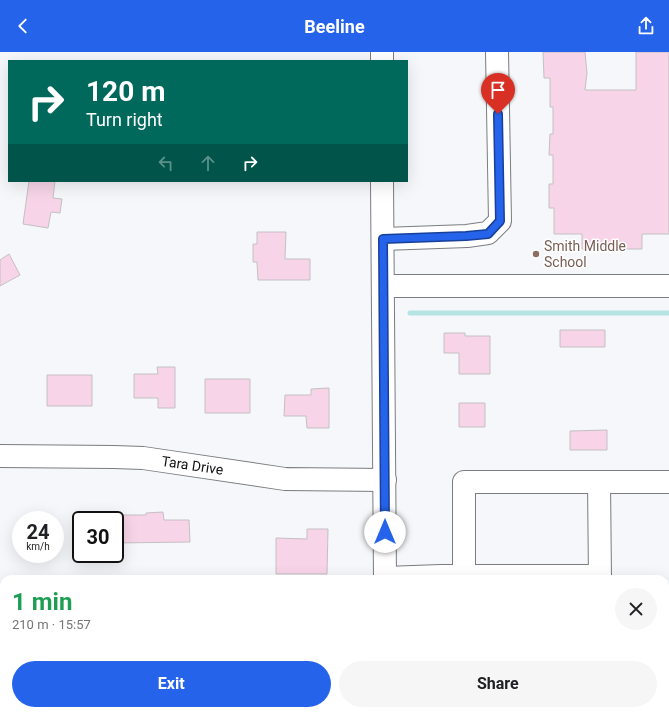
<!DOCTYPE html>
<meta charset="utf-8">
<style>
:root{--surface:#fff;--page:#f6f6f6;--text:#202124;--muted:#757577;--accent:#2563eb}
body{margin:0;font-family:Roboto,sans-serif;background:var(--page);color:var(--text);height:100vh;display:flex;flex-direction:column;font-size:15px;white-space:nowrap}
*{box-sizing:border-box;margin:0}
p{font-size:13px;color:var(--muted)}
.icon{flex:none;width:22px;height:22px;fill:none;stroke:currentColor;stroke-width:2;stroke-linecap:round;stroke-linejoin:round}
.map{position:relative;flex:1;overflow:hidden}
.drawer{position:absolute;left:0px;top:523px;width:669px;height:140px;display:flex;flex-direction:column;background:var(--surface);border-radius:12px 12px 0 0;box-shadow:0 4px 16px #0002}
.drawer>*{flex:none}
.banner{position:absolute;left:8px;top:8px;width:400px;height:122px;border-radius:0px;box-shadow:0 4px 16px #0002;background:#00695c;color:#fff;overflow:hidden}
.speed{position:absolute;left:12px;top:459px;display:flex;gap:8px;font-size:20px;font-weight:700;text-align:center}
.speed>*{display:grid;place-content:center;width:52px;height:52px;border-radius:50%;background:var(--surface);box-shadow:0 4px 16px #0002;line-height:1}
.speed small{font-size:10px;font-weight:400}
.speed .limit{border:2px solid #111;border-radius:6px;background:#fff;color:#111}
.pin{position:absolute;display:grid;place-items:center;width:34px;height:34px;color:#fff;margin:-41px -17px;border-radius:50% 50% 50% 0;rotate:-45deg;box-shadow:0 0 4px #0007}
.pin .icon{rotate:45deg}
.me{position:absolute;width:44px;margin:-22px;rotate:0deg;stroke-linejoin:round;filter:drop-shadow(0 0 3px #0008)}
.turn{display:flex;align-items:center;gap:14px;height:84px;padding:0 12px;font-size:18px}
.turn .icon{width:52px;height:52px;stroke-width:2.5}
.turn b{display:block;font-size:28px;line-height:34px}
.lanes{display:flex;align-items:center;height:38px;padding:0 12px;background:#0003;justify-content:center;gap:20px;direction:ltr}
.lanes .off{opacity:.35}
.round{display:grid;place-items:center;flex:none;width:42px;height:42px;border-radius:21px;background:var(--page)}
.headline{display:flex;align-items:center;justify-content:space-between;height:68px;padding:0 12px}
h1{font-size:24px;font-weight:700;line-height:30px;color:#1e9e55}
.action{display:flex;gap:8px;margin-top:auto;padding:8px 12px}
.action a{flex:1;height:46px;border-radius:24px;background:var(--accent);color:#fff;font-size:16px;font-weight:700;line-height:46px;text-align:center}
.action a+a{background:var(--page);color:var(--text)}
header{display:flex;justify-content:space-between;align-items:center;height:52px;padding:0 12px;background:var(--accent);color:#fff;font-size:18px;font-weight:700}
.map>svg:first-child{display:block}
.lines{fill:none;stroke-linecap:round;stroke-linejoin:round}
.stream{stroke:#b6e3e4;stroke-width:5}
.building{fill:#f7d4e8;stroke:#c4c0c2}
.minor-casing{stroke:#7a7c7f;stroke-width:24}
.minor{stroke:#fff;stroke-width:22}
.route-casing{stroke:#184099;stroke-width:10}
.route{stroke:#2563eb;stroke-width:7}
.education-dot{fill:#8d6e63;stroke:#fff;stroke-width:1.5}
.labels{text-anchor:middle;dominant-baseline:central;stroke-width:3;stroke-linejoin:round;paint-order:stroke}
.education-label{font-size:14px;fill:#785e54;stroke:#fff;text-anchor:start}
.street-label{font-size:14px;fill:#101112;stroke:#fff}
</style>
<header><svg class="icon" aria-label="back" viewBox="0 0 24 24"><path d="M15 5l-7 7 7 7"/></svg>Beeline<svg class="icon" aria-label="share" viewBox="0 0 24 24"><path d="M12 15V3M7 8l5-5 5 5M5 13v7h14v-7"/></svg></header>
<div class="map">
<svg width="669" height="663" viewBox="0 0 669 663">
<rect width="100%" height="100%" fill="#f5f7fa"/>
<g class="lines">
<path class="stream" d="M410,261H669"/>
</g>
<path class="building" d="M543,0H585L587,21L585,38H636V0H669V182H642V197H582V182H554V156H549V132H553V103H549L550,82H553V55H550V26H544Z
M29,129H55L53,146L62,147L60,161L51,160L48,176L23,172Z
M257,180H286L285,207H310V228H258L257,210H253V192H257Z
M9,202L20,223L0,234V208Z
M560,278H605V295H560Z
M444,281H465V284H490V322H459V301H444Z
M157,315H175V356H158V346H134V322H158Z
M47,323H92V354H47Z
M205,327H250V361H205Z
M329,336V376H307L306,364H284L285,343H311V337Z
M459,351H485V375H459Z
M607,378V398H570V379Z
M163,460L164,468H189L190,490L115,491V463H146V461Z
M307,477H328L327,522H276V486L307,487Z"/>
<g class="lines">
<g class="minor-casing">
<g id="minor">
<path d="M382,0V9"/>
<path d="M382,129L385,527"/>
<path d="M383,187L467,184L488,181L500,169L497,0"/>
<path d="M383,234H669"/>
<path id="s1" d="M0,404L114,405L143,406L285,427L385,428"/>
<path d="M599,430L600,527"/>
<path d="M464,525V430H669"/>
<path d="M385,526L441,524H600"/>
<path d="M665,572H669"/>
<path d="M386,659V663"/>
<path d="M617,663V659"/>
</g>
</g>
<use href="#minor" class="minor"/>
</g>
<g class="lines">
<g class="route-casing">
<path id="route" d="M385,480L383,187L466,184L488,182L500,169L498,62"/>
</g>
<use href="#route" class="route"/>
</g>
<circle class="education-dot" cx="536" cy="202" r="4"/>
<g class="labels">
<g class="education-label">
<text x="544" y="194">Smith Middle<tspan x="544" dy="16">School</tspan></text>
</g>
<g class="street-label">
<text stroke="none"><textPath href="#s1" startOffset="193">Tara Drive</textPath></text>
</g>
</g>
</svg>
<div class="speed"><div>24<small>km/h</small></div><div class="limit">30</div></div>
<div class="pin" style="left:498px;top:62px;background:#d93025"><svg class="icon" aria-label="arrive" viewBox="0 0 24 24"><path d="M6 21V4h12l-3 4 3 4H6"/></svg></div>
<svg class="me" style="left:385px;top:480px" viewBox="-20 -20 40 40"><circle r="19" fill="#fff"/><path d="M0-13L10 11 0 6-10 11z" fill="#2563eb"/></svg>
<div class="banner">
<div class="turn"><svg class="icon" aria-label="right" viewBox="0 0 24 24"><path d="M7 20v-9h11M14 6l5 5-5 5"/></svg><div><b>120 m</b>Turn right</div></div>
<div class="lanes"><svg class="icon off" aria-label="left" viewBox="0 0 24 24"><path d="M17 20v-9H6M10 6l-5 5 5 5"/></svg><svg class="icon off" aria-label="ahead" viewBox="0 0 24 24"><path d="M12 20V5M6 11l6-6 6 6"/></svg><svg class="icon" aria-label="right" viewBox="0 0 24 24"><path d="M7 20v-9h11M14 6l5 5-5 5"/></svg></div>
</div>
<section class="drawer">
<div class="headline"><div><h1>1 min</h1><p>210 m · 15:57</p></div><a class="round"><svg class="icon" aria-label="close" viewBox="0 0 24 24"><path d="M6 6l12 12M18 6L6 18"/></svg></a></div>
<div class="action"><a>Exit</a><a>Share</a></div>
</section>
</div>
